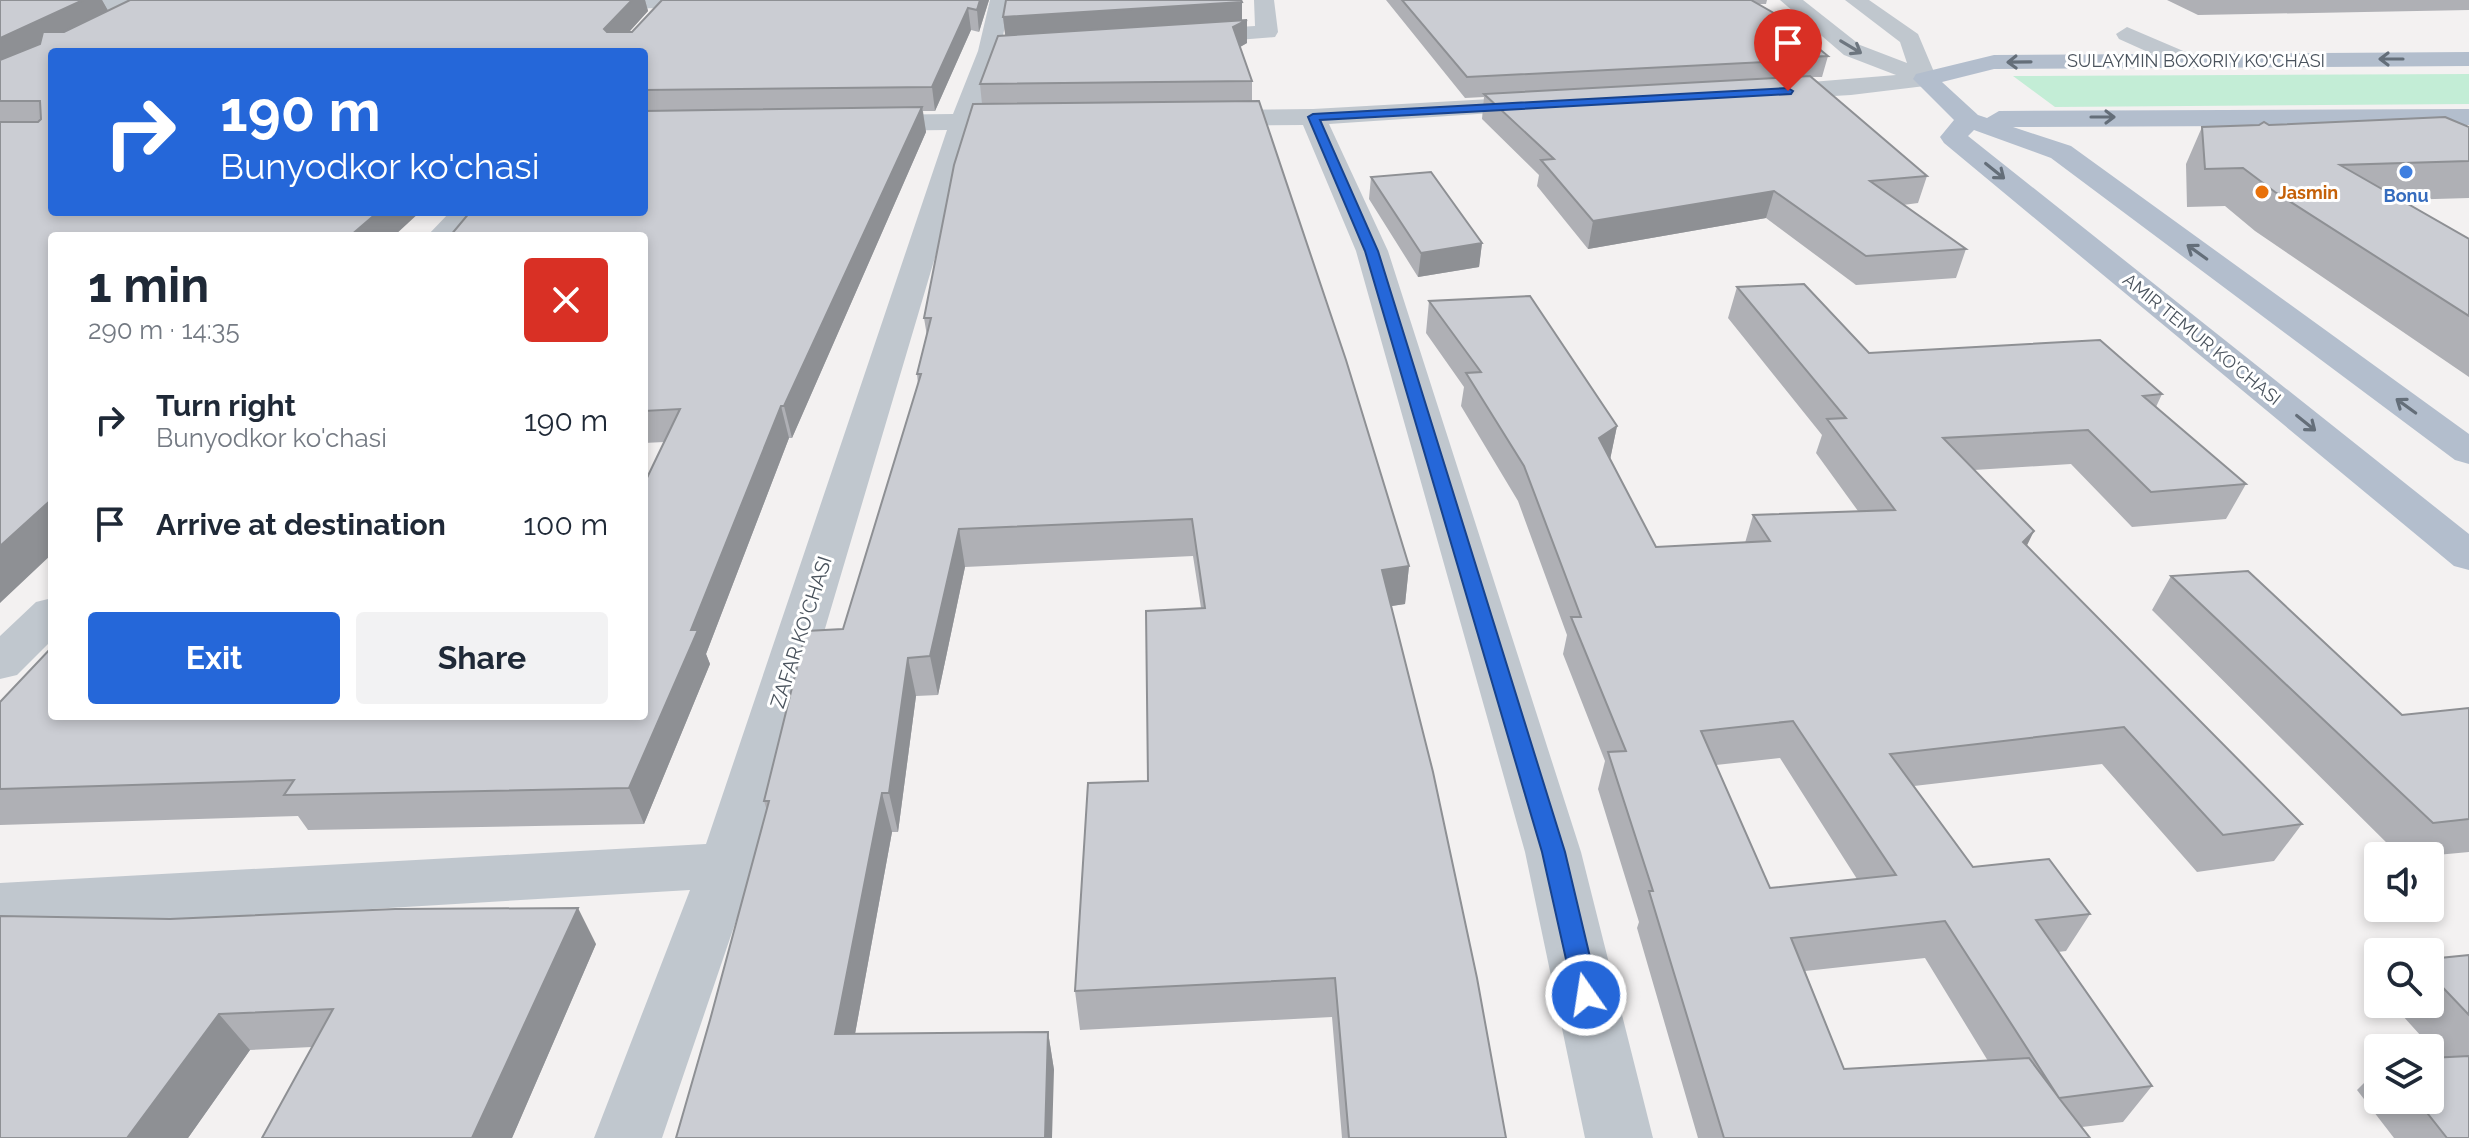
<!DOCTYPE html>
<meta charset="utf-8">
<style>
:root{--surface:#fff;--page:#f2f2f3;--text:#1f2937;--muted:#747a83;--accent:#2567d9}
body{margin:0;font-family:Raleway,sans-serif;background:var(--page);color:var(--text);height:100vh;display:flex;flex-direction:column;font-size:30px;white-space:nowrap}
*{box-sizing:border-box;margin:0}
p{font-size:26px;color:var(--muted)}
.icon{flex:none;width:44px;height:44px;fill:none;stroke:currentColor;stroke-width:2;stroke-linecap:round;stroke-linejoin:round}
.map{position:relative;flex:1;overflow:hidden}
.sheet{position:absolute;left:48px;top:232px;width:600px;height:488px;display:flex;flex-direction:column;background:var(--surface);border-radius:8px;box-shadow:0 4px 12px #0003}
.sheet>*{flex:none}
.top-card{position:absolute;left:48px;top:48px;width:600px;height:168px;border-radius:8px;box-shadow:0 4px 12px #0003;background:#2567d9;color:#fff;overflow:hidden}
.buttons{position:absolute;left:2364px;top:842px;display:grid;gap:16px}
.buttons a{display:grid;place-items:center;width:80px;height:80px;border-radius:8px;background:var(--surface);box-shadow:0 4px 12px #0003;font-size:40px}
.pin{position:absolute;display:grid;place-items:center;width:68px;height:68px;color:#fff;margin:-82px -34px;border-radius:50% 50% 50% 0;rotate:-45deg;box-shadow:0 0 8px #0007}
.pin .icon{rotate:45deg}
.me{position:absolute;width:88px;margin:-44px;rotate:347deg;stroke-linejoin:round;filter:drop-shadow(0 0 6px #0008)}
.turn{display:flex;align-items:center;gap:28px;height:168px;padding:0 40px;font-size:36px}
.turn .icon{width:104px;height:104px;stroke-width:2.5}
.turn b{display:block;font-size:56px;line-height:68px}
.round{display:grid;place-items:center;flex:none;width:84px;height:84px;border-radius:8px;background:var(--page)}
.summary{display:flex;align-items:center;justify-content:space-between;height:136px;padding:0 40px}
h1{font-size:48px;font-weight:700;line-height:60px}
.action{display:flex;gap:16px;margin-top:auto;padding:16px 40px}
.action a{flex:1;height:92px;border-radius:8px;background:var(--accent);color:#fff;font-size:32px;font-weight:700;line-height:92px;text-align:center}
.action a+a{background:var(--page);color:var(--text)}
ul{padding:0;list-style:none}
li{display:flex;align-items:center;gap:24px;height:104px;padding:0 40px}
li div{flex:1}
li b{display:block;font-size:30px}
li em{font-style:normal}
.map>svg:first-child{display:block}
.green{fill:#c3edd6}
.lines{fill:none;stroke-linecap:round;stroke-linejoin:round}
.minor{fill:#c0c7ce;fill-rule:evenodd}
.major{fill:#b3becd;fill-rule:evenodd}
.wall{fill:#afb0b5;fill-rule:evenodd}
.shaded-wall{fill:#8e9094}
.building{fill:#cbcdd3;stroke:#8e9094;stroke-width:2;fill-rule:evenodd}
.oneway{stroke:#6d767f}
.oneway2{stroke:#646e79}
.route{fill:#2567d9;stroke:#18438d;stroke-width:2}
.shop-dot{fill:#3f7fe0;stroke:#fff;stroke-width:3}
.food-dot{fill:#e8710a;stroke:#fff;stroke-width:3}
.labels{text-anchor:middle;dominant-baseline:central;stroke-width:6;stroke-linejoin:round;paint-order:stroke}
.far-street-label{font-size:18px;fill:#4a535d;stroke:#fff}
.far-food-label{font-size:18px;font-weight:bold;fill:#c56008;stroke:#fff;text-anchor:start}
.far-shop-label{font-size:18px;font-weight:bold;fill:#366cbe;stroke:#fff}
.street-label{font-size:20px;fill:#4a535d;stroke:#fff}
</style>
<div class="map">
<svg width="2469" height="1138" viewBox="0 0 2469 1138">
<rect width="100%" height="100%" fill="#f3f1f1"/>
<path class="green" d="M2469,74V104L2055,107L2013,76Z"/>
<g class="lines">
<path class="minor" d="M0,0H183L189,5L178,11L0,12Z
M578,0H681L682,2L672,8L586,9L579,7L576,3Z
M990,0H1010L1000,51L978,114L1037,116L1041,121L1037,126L973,129L755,865L662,1138H594L690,890L0,931V883L706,844L947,130L865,131L856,128L852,123L856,118L865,115L953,114L978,51Z
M1254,0H1274L1278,32L1275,37L1187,44L1176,37L1187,30L1255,26Z
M1780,0H1803L1860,45L1907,63L1900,42L1845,0H1869L1918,34L1937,79L1934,84L1925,86L1851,95L1764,100L1755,98L1752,93L1755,88L1764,86L1896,75L1844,55Z
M2127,27L2195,56L2199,61L2195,66H2179L2119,39L2116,34Z
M1544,96L1553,99L1557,104L1553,109L1329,124L1388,251L1581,852L1653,1138H1585L1525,852L1356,251L1303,125L1205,126L1196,123L1192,118L1196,113L1205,110L1313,109Z
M450,212H482L459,236H427Z
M52,598V640L17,675L0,679V636L36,602Z"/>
<path class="major" d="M2469,52V66L1994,69L1942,82L1978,115L1987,118L1999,111L2469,109V125L2013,127L2071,146L2469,434V464L2455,460L2051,158L1974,130L1968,136L2469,534V570L2454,566L1944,143L1940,137L1954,120L1913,79L1916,74L1994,55Z"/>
</g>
<path class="wall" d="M0,0H102L108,11L130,0H645L648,11L629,32H632L662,0H989L979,32L971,30L935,111H923L926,132L792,438H789L706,654L710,664L644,824L308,830L298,816L0,825V702L644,716L664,442L644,443V52L52,236L0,603Z
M1386,0H1767L1766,4H1759L1828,56L1822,77H1812L1927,176L1918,203L1903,205L1966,249L1956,278L1856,285L1766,218L1588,249L1537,186L1539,175L1482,119L1484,97L1465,98Z
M2167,0H2469V10L2198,15Z
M1242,2V20H1247V43L1240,47L1252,81V101L1409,566L1405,604L1391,606L1506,1138H1342L1332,1017L1080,1030L1075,991L1148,781L1201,608L1193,556L965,567L938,695L916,696L898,832H892L855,1034L1048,1032L1054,1070L683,1117L767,811L764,801L843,629L918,384L917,374L927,336L924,318L982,104L980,84L1005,35L1003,17Z
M2269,125L2469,127V198L2401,200L2469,239V377L2255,231L2225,206L2187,207L2186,164L2202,127Z
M1371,177L1482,243L1479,267L1418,277L1369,199Z
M1737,287L1869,353L2162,394L2156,407L2246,484L2226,519L2132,527L2071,464L1974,470L2027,546L2302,824L2274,861L2197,872L2102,764L1914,786L1973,867L2090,914L2066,951L2058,952L2152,1086L2123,1122L2082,1127L2090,1138H1698L1637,928L1639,922L1598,789L1605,761L1563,654L1567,635L1518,501L1461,406L1464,387L1426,333L1429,301L1617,426L1610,459L1656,547L1745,543L1753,515L1858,511L1816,453L1822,435L1728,318ZM1780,758L1857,879L1770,888L1716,765ZM1925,958L1988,1061L1844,1069L1805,971Z
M2171,576L2402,715L2469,708V852L2426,856H2400L2152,610Z
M0,916L596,944L512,1138H262L312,1047L250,1050L188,1138H0Z
M2469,955V1138H2394L2357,1090L2378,1069V1100H2430L2441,1058L2392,1004H2430V959Z"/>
<path class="shaded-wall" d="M83,0H102L110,14L0,68V38Z
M632,0H645L648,11L611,52L604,29Z
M980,0H989L979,32L977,10Z
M1242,2V22L1247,20V43L1233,51L1006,40L1003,17Z
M968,8L971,30L935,111L932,87Z
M922,107L926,132L792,438L784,406Z
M1774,191L1766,218L1588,249L1593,221Z
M378,212H420L394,236H350Z
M1482,243L1479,267L1418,277L1421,253Z
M781,406L789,438L706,654L710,664L644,824L629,788L691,630Z
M1617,426L1610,460L1599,438Z
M52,499V554L0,603V546Z
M959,529L965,567L938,695L930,656Z
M2034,531L2017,566L2023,542Z
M1409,566L1405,604L1379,608L1382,570Z
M908,658L916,696L898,832L889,793Z
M882,793L892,832L848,1072L835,1034Z
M578,908L596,944L512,1138H472Z
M219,1014L250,1050L188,1138H127Z
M1048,1032L1054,1070L1052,1138H1045Z"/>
<path class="building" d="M0,0H83L0,38Z
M130,0H632L604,29L607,32H632L662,0H980L977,10L968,8L932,87L644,90V52H52V212H378L350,236H52V499L0,546V122H38L41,119L40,101H0V60L40,44L43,32H64Z
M1006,0H1241L1242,2L1003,17Z
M1402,0H1751L1779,16L1828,56L1784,58L1787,61L1467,77Z
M1247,20L1233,27L1252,81L980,84L998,36Z
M1810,76L1927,176L1870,181L1966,249L1866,256L1774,191L1593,221L1541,160L1554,159L1484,94Z
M1259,101L1346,360L1409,566L1382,570L1433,772L1477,978L1506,1138H1349L1335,978L1075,991L1088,783L1148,781L1146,611L1205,608L1192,519L959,529L930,656L908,658L889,793H882L835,1034L1048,1032L1045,1138H676L710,1020L769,801H764L806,631L843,629L921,374H917L931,318H924L954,165L973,104Z
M922,107L784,406H781L691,630H698L629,788L284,795L294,780L0,789V702L52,647V716H644V484L680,409L644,411V236H450L470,212H644V111Z
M2445,117L2469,127V161L2340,165L2469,239V316L2275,192L2243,168L2205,169L2202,127L2259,125L2264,122L2269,125Z
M1431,172L1482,243L1421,253L1371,177Z
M1804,284L1869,353L2100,340L2162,394L2143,396L2246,484L2151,492L2088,430L1943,438L2034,531L2023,542L2302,824L2223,835L2124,727L1890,754L1973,867L2049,859L2090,914L2036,920L2152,1086L2059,1098L2090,1138H1724L1649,891H1653L1608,752L1626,751L1571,617H1581L1524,466L1466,373L1481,372L1429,301L1530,296L1617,426L1599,438L1656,547L1770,541L1753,515L1895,510L1827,419L1846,418L1737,287ZM1793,721L1896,875L1770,888L1701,731ZM1945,921L2059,1098L2029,1058L1844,1069L1791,938Z
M2248,571L2402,715L2469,708V819L2433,823L2171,576Z
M578,908L472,1138H262L333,1009L219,1014L127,1138H0V916L170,919L395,909Z
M2469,955V1015L2430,974V959Z
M2469,1056V1138H2447L2417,1100H2430V1058Z"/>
<defs><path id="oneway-shaft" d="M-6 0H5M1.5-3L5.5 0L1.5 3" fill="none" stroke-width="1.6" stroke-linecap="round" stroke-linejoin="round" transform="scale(2)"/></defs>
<use class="oneway" href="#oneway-shaft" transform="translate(1851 47) rotate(31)"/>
<g class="oneway2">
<use href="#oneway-shaft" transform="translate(2391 59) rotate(180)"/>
<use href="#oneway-shaft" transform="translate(2019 62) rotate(179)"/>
<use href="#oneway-shaft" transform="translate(2103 117)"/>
<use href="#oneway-shaft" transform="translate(1995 171) rotate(39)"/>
<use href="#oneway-shaft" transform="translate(2197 252) rotate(-144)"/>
<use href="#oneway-shaft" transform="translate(2406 406) rotate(-144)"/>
<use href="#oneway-shaft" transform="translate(2306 423) rotate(39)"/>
</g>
<path class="route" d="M1788,88L1793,91L1791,94L1320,120L1378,251L1565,852L1599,995L1595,1003L1586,1006L1577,1003L1574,995L1542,852L1365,251L1308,117L1313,114Z"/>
<circle class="shop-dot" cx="2406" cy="172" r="8"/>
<circle class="food-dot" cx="2262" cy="192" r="8"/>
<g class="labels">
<g class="far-street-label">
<text x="2196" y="60">SULAYMIN BOXORIY KO'CHASI</text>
<text transform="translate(2202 339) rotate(39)">AMIR TEMUR KO'CHASI</text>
</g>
<g class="far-food-label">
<text x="2278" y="192">Jasmin</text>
</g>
<g class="far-shop-label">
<text x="2406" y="195">Bonu</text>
</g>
<g class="street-label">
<text transform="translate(801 632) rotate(-72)">ZAFAR KO'CHASI</text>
</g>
</g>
</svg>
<div class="buttons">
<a><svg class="icon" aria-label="sound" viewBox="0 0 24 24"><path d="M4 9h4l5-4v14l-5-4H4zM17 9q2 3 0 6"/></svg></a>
<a><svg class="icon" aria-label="search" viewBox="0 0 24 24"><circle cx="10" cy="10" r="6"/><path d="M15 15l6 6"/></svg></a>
<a><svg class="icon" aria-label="layers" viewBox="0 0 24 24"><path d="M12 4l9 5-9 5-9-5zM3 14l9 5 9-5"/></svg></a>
</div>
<div class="pin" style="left:1788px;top:91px;background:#d93025"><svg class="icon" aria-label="arrive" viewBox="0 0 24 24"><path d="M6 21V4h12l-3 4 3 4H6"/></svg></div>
<svg class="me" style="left:1586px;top:995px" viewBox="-20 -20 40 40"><circle r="17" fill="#2567d9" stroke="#fff" stroke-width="3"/><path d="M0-11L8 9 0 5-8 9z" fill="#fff"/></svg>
<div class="top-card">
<div class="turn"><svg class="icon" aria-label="right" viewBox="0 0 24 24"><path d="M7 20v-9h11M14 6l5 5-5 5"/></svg><div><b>190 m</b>Bunyodkor ko'chasi</div></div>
</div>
<section class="sheet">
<div class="summary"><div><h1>1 min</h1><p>290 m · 14:35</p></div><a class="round" style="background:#d93025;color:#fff"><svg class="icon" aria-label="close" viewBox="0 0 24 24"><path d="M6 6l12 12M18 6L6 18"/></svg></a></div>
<ul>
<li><svg class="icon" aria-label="right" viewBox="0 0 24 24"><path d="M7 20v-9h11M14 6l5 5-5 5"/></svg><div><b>Turn right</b><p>Bunyodkor ko'chasi</p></div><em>190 m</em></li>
<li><svg class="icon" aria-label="arrive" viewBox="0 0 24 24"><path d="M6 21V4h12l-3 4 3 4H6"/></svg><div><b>Arrive at destination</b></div><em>100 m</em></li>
</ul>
<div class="action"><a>Exit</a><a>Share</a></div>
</section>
</div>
